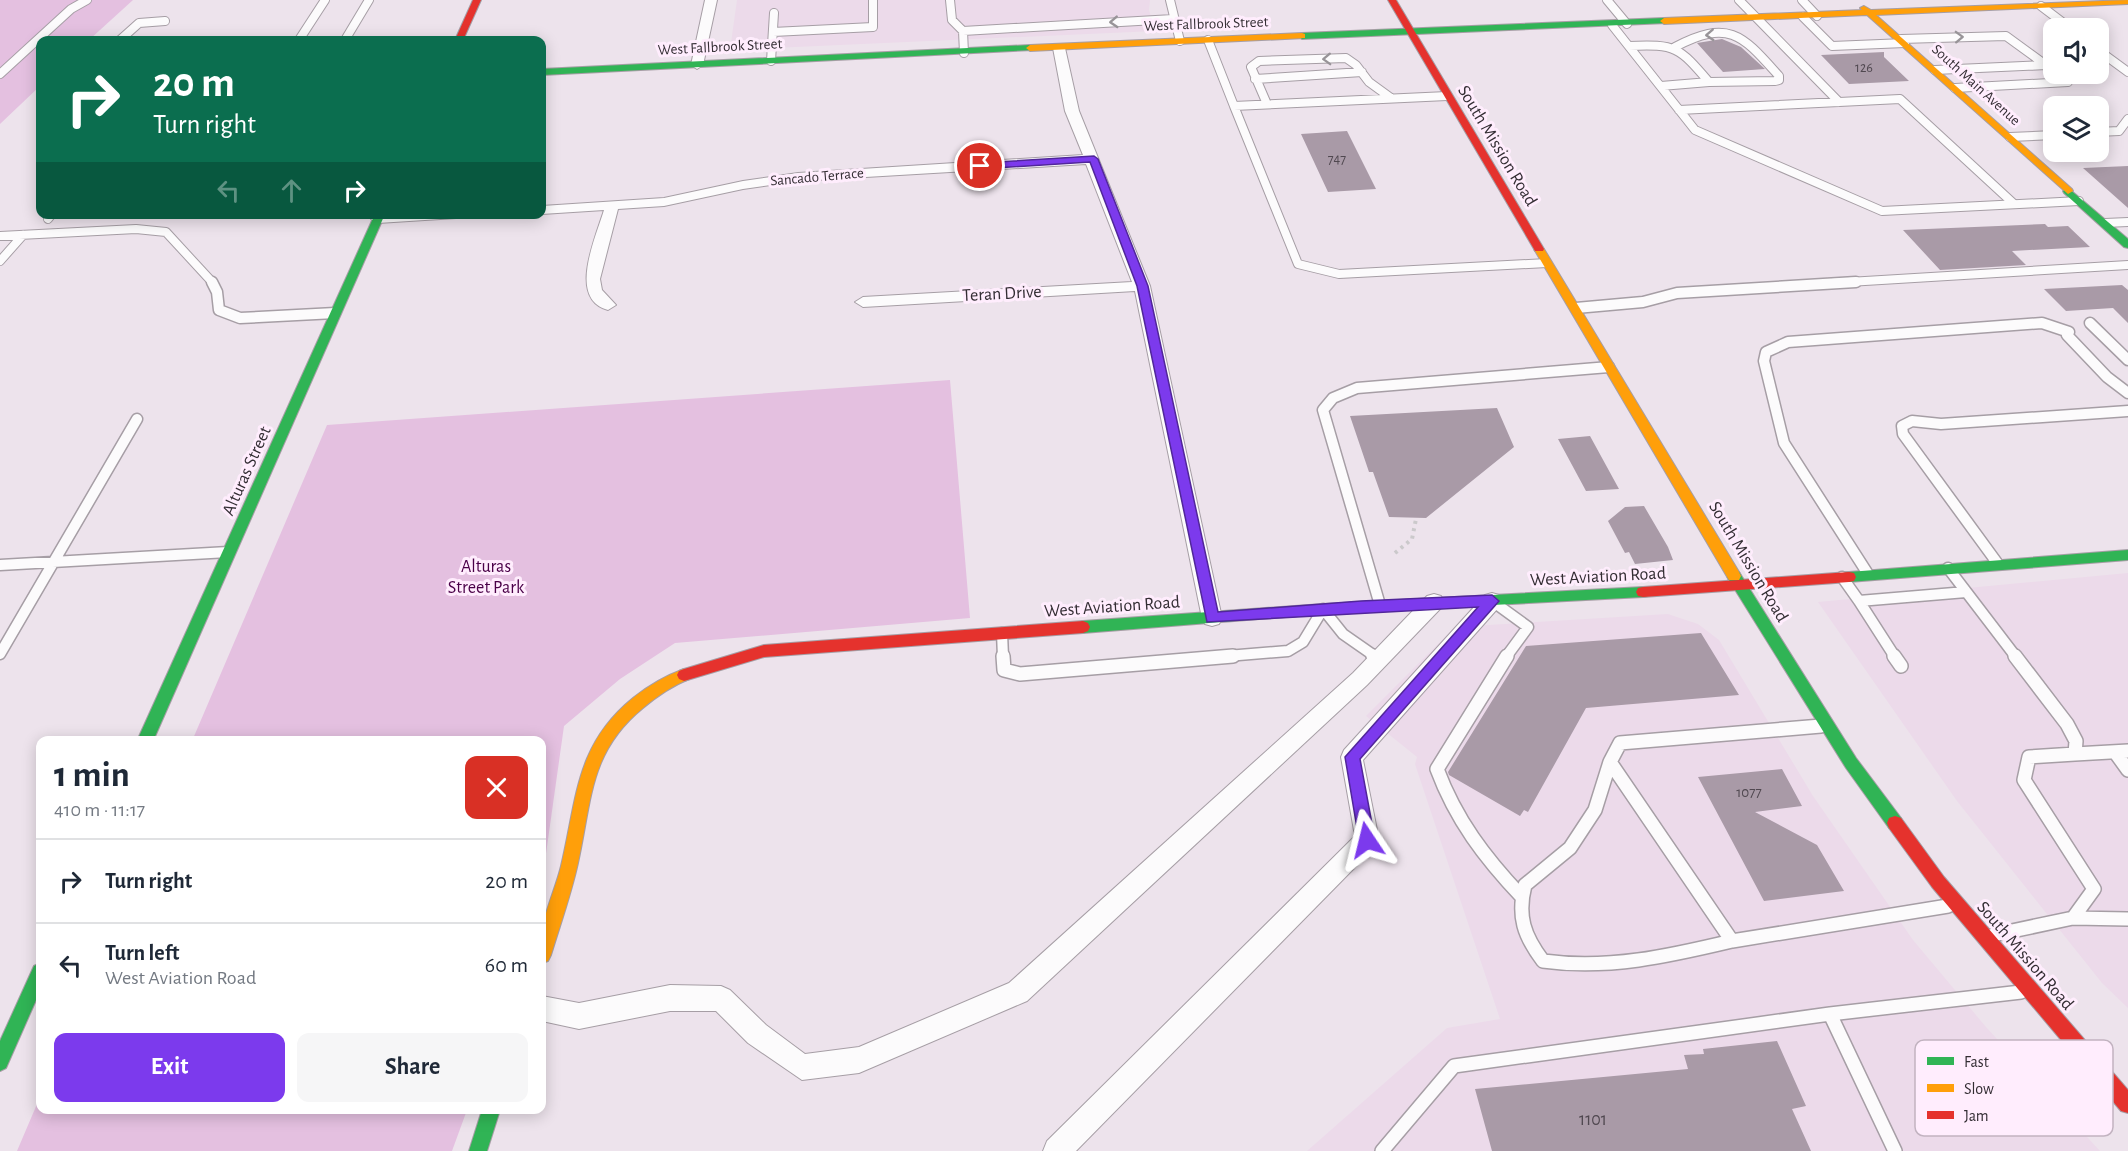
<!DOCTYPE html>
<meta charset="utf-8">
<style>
:root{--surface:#fff;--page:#f6f6f7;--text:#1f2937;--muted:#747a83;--line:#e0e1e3;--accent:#7c3aed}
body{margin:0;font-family:"Alegreya Sans",sans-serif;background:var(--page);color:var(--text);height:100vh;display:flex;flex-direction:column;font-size:22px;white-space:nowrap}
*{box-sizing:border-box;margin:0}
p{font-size:20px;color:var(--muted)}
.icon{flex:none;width:33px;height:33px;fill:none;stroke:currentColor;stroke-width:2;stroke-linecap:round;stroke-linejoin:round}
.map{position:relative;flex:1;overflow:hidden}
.drawer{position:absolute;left:36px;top:736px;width:510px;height:378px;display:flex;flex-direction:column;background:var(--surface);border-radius:12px;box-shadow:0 3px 15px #0003}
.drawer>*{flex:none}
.hud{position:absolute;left:36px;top:36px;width:510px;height:183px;border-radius:12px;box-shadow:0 3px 15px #0003;background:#0b6e4f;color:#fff;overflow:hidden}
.buttons{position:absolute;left:2043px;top:18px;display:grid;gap:12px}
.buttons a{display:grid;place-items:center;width:66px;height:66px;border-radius:12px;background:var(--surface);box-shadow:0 3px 15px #0003;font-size:30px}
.pin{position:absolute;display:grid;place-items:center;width:51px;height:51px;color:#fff;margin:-26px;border:3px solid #fff;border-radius:50%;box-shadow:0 2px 6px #0007}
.me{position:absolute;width:66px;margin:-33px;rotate:350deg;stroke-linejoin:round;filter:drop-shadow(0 0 4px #0008)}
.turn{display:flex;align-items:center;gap:21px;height:126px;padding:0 18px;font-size:27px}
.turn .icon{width:78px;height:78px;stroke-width:2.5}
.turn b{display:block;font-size:42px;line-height:51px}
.lanes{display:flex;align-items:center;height:57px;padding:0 18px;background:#0003;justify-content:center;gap:30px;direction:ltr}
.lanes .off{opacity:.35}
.round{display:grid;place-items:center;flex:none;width:63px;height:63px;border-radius:12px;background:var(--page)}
.headline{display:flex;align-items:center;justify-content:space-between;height:102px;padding:0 18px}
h1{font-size:36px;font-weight:700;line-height:45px}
.cta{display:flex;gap:12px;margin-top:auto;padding:12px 18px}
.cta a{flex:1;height:69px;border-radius:12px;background:var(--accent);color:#fff;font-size:24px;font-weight:700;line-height:69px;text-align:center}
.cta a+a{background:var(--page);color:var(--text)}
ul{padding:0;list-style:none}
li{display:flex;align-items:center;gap:18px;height:84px;padding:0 18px;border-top:2px solid var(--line)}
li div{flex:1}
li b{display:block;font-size:22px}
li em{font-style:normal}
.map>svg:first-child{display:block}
.built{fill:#ecdaea}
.green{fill:#e4c0e0}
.building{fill:#a99aa7}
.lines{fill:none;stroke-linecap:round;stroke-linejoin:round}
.lane-far2-casing{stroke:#a69ea5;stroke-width:10}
.lane-far1-casing{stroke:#a69ea5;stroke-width:13}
.lane-casing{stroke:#a69ea5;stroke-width:16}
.street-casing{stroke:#a69ea5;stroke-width:2}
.fast-casing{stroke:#a69ea5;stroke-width:2}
.slow-casing{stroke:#a69ea5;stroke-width:2}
.jam-casing{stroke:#a69ea5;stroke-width:2}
.path{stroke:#cbc9cb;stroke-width:4;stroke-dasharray:3 4.5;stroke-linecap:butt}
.lane-far2{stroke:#fcfbfc;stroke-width:8}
.lane-far1{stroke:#fcfbfc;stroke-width:10}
.lane{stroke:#fcfbfc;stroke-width:13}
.street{fill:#fcfbfc;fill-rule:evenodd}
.fast{fill:#30b455;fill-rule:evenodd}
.slow{fill:#ff9f0a;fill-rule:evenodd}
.jam{fill:#e5322d;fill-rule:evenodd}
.oneway{stroke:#989498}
.route{fill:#7c3aed;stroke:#51269a;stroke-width:1.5}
.labels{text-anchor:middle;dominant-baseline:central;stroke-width:6;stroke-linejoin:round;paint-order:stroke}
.far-number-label{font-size:14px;fill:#504850}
.far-street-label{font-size:15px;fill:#332d33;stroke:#ffedfd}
.number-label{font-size:15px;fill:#504850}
.street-label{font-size:18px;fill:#332d33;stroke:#ffedfd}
.park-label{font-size:18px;fill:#4a0148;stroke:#ffedfd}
.near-number-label{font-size:18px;fill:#504850}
.key{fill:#ffedfd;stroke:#c2b3c0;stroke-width:1.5}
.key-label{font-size:16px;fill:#332d33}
</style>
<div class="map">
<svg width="2128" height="1151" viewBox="0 0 2128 1151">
<rect width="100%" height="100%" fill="#ede3ec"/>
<path class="built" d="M737,0H1150L1149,10L1155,31L730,50Z
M2128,573V1008L2102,983L1957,801L1818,602Z
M1668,614L1698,624L1719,640L1813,796L1913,940L1986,1027L2100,1151H1307L1447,1028L1500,1019L1415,764L1417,757L1366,716L1455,627Z"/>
<path class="green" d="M0,0H133L89,40H40V86L0,124Z
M950,380L970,618L675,643L620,679L564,726L542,882V741H192L327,425Z
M40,1097V1110H467L452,1151H17Z"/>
<path class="building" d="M1722,39L1741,47L1765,69L1723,72L1697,43Z
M1884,52V57L1909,81L1849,84L1821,55Z
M1347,131L1376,189L1328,192L1301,134Z
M2128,166V208L2083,168Z
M2045,224L2048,227L2068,226L2090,247L2012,251L2026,265L1940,270L1903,230Z
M2122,285L2128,290V323L2113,308L2066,311L2044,289Z
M1497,408L1514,447L1426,518L1389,517L1373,472H1369L1350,416Z
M1590,436L1619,489L1586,491L1558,439Z
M1644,506L1668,547L1673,560L1635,564L1629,552L1625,553L1608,521L1625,507Z
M1701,633L1739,695L1586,708L1528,812L1524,810L1520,816L1449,775L1448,772L1526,646Z
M1782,769L1802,806L1755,812L1817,845L1844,891L1764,901L1698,777Z
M1777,1041L1806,1106L1792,1109L1811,1151H1492L1475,1089L1688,1069L1684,1055L1704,1054L1703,1049Z"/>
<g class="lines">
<g class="lane-far2-casing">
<path id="lane-far2" d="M950,0L952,20L963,31
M1170,0L1180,41
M1607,0L1627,24
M1739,0L1839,102
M1802,0L1817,16
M2041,6L2070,28
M1803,17L1832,46L1905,43
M1612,25L1695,130L1882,211L2079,201
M773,32L873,27V0
M1901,39L2006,36L2054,71
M120,40L139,23L165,21
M299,40L325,0
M345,40L369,0
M1208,40L1234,106L1447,96
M1629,46C1676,44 1679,47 1709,82L1661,86
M1675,47C1730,18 1743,36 1779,76V80L1775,81L1709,82
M2098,50L2128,72
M964,53L963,31L1173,19
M771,61L774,13
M1935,70L2046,65
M0,74L71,9L87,0
M1255,79L1362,72
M1955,88L2068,82
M1267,104L1251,67L1259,61L1346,58L1356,65L1369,82L1391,98
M1234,106L1298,264L1339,274L1547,263
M1679,110L1900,99L2014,204
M2098,132L2119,131L2128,119
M2010,137L2054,135
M48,219L52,214
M2105,223L2128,222
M0,236L136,229L166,232L213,283
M0,261L23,235
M1832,283L2128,265"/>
</g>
<g class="lane-far1-casing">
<path id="lane-far1" d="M212,282L217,292L219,310L240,318L335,313
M1576,308L1643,302L1677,293L1856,282
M2090,323L2128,360
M1998,564L1903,434L1902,426L1912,421L1941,424L2128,411
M0,565L228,552
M1948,568L2016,657
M1868,574L1784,443L1764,361L1766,352L1788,342L2042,323L2069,332L2067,335L2107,377L2128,393
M1842,577L1859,601L1966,592
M1859,601L1895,657
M1495,603L1528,627L1506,657
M1380,605L1323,410L1333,398L1357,388L1609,367
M1002,633L1003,657
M0,654L137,419
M1215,657L1288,651L1303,642L1323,609L1343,634L1376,657"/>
</g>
<g class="lane-casing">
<path id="lane" d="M1003,656L1004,670L1020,674L1233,656
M1373,656L1378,659
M1507,656L1437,769C1456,820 1485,858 1522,897
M1894,656L1901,666
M1821,726L1620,743L1610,762L1732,941L1948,906
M2115,752L2128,770
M2075,754L2128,751
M1610,762L1595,810L1570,848L1525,885C1517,916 1524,936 1543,961C1608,970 1669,956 1732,941
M2073,918L2128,919
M1993,935L2073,918L2094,889L2024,780L2029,757L2075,754L2076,741L2067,724L2015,656
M1382,1151L1454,1066L1830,1014
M1895,1151L1830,1014L2021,992"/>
</g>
<g class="street-casing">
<path id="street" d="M705,0H717L703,65L697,69L691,65Z
M1059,44L1065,48L1079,111L1150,286L1222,618L1219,624L1212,626L1205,624L1202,618L1135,291L863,307L855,302L863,297L1132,282L1086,164L798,181L743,189L664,206L618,209L600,279L602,290L616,305L608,310C567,299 596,237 604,210L542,214V206L664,198L743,181L798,173L1083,155L1065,111L1053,48Z
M463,214L456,218L378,223L371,219L379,214Z
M1492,593L1499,595L1502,601L1499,607L1363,760L1379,840L1375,847L1076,1151H1043L1047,1141L1355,836L1341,757L1344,750L1485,595Z
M1434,594L1441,596L1444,602L1441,608L1367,685L1027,1001L859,1073L802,1080L748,1043L716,1011H670L579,1029L542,1021V996L579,1003L670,985L721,986L730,990L766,1025L805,1054L859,1047L1009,983L1353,673L1427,596Z"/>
</g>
<g class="fast-casing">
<path id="fast" d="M1664,18L1668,21L1667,23L1302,39L1298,36L1302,33Z
M1030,45L1034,48L1033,50L542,75V69Z
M2068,188L2128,239V248L2124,247L2064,193L2063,191Z
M375,214H385L153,741H137Z
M2128,550V560L1849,582L1844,581L1842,577L1844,573L1849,572Z
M1734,571L1739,572L1856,758L1901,818L1903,823L1901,828L1895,830L1889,828L1846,768L1729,580L1727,576L1729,572Z
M1643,587L1648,588L1650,592L1648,596L1643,597L1323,614L1083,633L1078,631L1076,627L1078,623L1083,621L1323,604Z
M40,963V991L6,1068L0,1071V1041L34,966Z
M482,1110H500L487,1151H469Z"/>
</g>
<g class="slow-casing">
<path id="slow" d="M2128,0V4L1876,15L2072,189L2073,191L2068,194L1867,15L1664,24L1660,21L1664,18L1862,10L1860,8L1864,6L1871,10Z
M1302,33L1305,34V38L1030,51L1026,48L1030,45Z
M1539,246L1544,249L1739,572L1741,576L1739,580H1729L1534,249Z
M684,669L689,671L691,675L689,679C672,686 657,696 643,708C589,752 592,800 578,863C571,895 560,925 551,955L548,961L542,963C542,953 540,941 542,931C545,910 556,887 561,866C577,799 575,745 633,698C648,686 665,676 684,669Z"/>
</g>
<g class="jam-casing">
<path id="jam" d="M473,0H481L463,40H455Z
M1388,0H1396L1544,249L1543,251H1535L1534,249Z
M1849,572L1854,573L1856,577L1854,581L1849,582L1643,597L1638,596L1636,592L1638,588L1643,587Z
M1083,621L1088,623L1090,627L1088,631L1083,633L764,657L684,681L679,679L677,675L679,671L684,669L764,645Z
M1895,816L1901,818L1944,877L2128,1090V1113L2121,1111L1932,887L1889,828L1887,823L1889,818Z"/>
</g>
<path class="path" d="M1395,553L1412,539L1416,519"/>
<use href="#lane-far2" class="lane-far2"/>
<use href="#lane-far1" class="lane-far1"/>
<use href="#lane" class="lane"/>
<use href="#street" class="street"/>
<use href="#fast" class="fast"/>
<use href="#slow" class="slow"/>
<use href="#jam" class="jam"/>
</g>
<defs><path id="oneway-chevron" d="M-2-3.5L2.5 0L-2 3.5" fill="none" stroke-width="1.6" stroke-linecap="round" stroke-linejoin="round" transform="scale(1.5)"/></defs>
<g class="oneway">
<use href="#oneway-chevron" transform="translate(1114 22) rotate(177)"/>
<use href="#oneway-chevron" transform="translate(1710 35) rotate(177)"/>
<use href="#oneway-chevron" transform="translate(1959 37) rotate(-2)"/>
<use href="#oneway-chevron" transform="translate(1327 59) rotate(178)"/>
</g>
<path class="route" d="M1094,156L1098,159L1148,286L1218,612L1361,601L1492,595L1499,601L1360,759L1375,840L1373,845L1367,847L1362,845L1359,840L1345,757L1478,607L1207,622L1137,286L1090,162L980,169L975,166L980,163Z"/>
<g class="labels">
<g class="far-number-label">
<text x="1864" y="68">126</text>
<text x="1337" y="159">747</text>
</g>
<g class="far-street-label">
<text transform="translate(1206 24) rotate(-2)">West Fallbrook Street</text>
<text transform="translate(720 47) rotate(-3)">West Fallbrook Street</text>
<text transform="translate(1976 85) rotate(42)">South Main Avenue</text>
<text transform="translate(817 177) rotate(-5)">Sancado Terrace</text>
</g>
<g class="number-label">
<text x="1749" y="792">1077</text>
</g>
<g class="street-label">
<text transform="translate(1497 146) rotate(59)">South Mission Road</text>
<text transform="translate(1002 294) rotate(-3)">Teran Drive</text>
<text transform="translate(247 471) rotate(-66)">Alturas Street</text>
<text transform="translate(1748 562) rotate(59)">South Mission Road</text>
<text transform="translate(1598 577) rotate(-3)">West Aviation Road</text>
<text transform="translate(1112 607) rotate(-4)">West Aviation Road</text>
<text transform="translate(2025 956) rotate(49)">South Mission Road</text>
</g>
<g class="park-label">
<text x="486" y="567">Alturas<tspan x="486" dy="21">Street Park</tspan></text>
</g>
<g class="near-number-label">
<text x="1593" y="1120">1101</text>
</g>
</g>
<rect x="1915" y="1040" width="198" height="96" rx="9" class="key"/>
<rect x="1927" y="1057" width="27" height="8" fill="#30b455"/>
<rect x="1927" y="1084" width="27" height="8" fill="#ff9f0a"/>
<rect x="1927" y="1111" width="27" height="8" fill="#e5322d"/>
<g class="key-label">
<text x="1964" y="1067">Fast</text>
<text x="1964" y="1094">Slow</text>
<text x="1964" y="1121">Jam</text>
</g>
</svg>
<div class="buttons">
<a><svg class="icon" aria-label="sound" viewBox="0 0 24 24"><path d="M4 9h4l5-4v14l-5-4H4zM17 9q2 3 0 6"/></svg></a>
<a><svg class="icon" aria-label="layers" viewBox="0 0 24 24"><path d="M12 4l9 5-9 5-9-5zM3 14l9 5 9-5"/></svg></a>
</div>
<div class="pin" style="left:980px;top:166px;background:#d93025"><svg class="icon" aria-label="arrive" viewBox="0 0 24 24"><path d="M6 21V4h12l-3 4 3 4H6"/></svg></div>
<svg class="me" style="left:1367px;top:840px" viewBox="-20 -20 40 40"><path d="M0-17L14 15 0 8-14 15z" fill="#7c3aed" stroke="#fff" stroke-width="4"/></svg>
<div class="hud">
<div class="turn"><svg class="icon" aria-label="right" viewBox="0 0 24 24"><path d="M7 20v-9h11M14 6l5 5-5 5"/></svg><div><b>20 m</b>Turn right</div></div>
<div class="lanes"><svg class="icon off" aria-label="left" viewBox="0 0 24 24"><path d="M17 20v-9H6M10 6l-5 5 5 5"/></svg><svg class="icon off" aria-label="ahead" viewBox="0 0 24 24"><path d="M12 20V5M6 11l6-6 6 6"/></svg><svg class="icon" aria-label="right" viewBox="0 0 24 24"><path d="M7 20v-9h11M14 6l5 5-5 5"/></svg></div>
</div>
<section class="drawer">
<div class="headline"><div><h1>1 min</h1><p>410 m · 11:17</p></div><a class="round" style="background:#d93025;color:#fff"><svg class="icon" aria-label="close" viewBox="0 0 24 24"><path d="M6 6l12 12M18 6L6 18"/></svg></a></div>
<ul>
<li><svg class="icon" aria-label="right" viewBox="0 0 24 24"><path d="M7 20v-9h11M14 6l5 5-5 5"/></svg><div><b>Turn right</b></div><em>20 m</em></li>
<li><svg class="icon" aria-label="left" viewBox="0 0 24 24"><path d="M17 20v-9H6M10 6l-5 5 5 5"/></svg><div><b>Turn left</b><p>West Aviation Road</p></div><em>60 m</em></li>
</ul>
<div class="cta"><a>Exit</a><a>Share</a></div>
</section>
</div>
